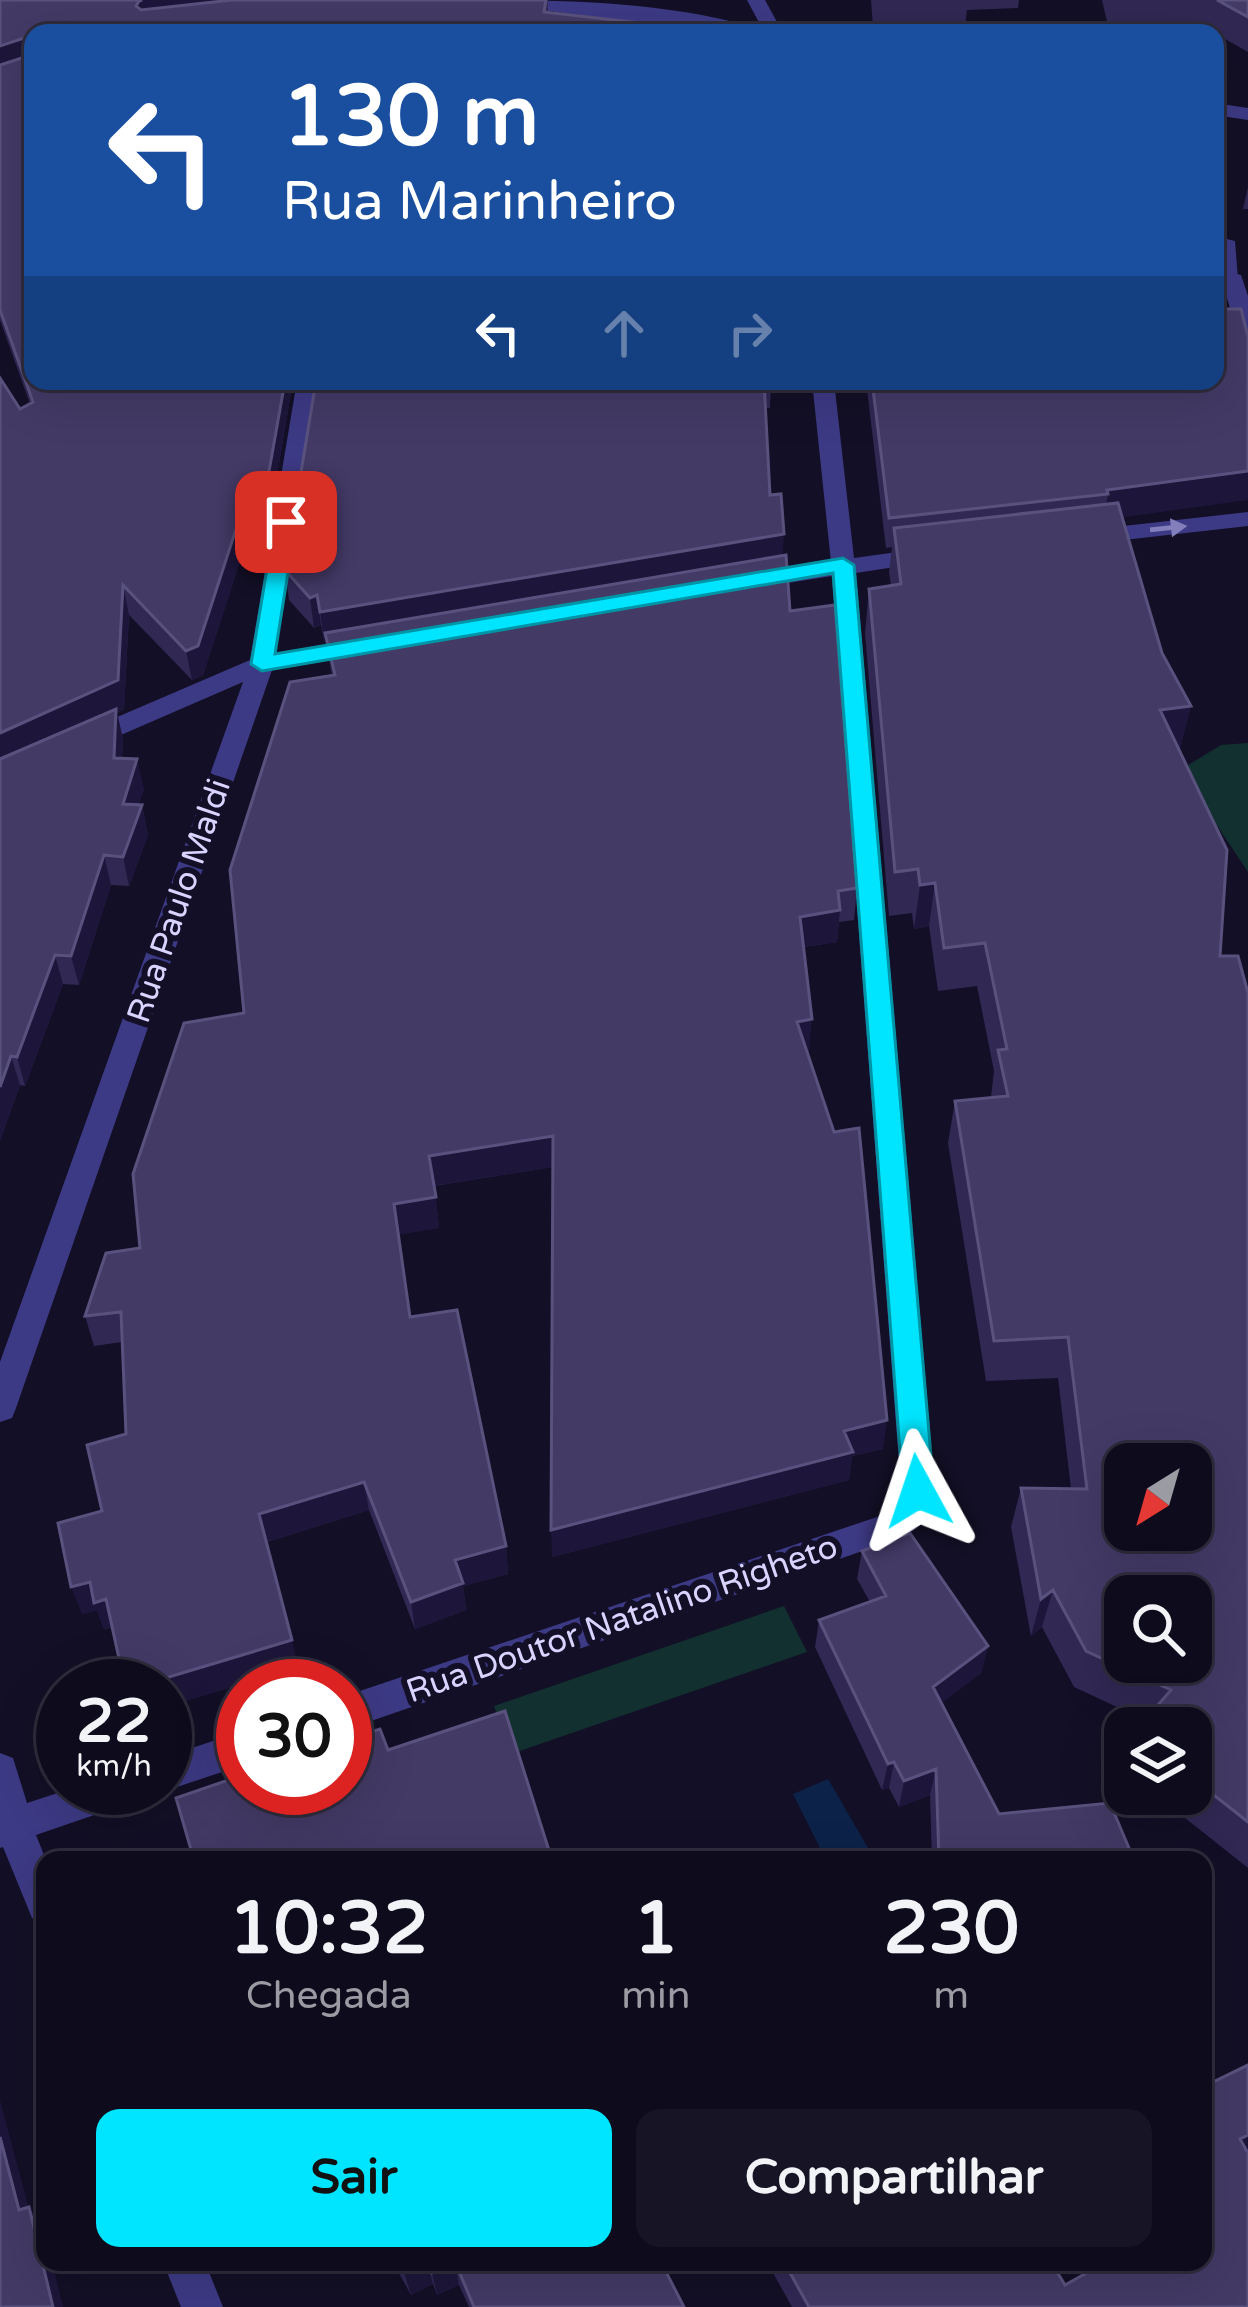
<!DOCTYPE html>
<html lang="pt">
<style>
:root{--surface:#0e0b1c;--page:#171425;--text:#f1f3f6;--muted:#9b9ba3;--line:#2e2b3b;--accent:#00e5ff}
body{margin:0;font-family:"Varela Round",sans-serif;background:var(--page);color:var(--text);height:100vh;display:flex;flex-direction:column;font-size:45px;white-space:nowrap}
*{box-sizing:border-box;margin:0}
p{font-size:39px;color:var(--muted)}
.icon{flex:none;width:66px;height:66px;fill:none;stroke:currentColor;stroke-width:2;stroke-linecap:round;stroke-linejoin:round}
.map{position:relative;flex:1;overflow:hidden}
.drawer{position:absolute;left:36px;top:1851px;width:1176px;height:420px;display:flex;flex-direction:column;background:var(--surface);border-radius:24px;box-shadow:0 12px 48px #0002,0 0 0 3px var(--line)}
.drawer>*{flex:none}
.top-card{position:absolute;left:24px;top:24px;width:1200px;height:366px;border-radius:24px;box-shadow:0 12px 48px #0002,0 0 0 3px var(--line);background:#1a4fa0;color:#fff;overflow:hidden}
.needle{width:78px;rotate:217deg}
.tools{position:absolute;left:1104px;top:1443px;display:grid;gap:24px}
.tools a{display:grid;place-items:center;width:108px;height:108px;border-radius:24px;background:var(--surface);box-shadow:0 12px 48px #0002,0 0 0 3px var(--line);font-size:60px}
.speed{position:absolute;left:36px;top:1659px;display:flex;gap:24px;font-size:60px;font-weight:700;text-align:center}
.speed>*{display:grid;place-content:center;width:156px;height:156px;border-radius:50%;background:var(--surface);box-shadow:0 12px 48px #0002,0 0 0 3px var(--line);line-height:1}
.speed small{font-size:30px;font-weight:400}
.speed .limit{border:18px solid #d22;background:#fff;color:#111}
.pin{position:absolute;display:grid;place-items:center;width:102px;height:102px;color:#fff;margin:-51px;border-radius:24px;box-shadow:0 6px 18px #0006}
.me{position:absolute;width:132px;margin:-66px;rotate:355deg;stroke-linejoin:round;filter:drop-shadow(0 0 9px #0008)}
.turn{display:flex;align-items:center;gap:42px;height:252px;padding:0 60px;font-size:54px}
.turn .icon{width:156px;height:156px;stroke-width:2.5}
.turn b{display:block;font-size:84px;line-height:102px}
.lanes{display:flex;align-items:center;height:114px;padding:0 60px;background:#0003;justify-content:center;gap:60px;direction:ltr}
.lanes .off{opacity:.35}
.eta{display:flex;justify-content:space-evenly;align-items:center;height:204px;text-align:center}
.eta b{font-size:72px;font-weight:700;line-height:84px}
.action{display:flex;gap:24px;margin-top:auto;padding:24px 60px}
.action a{flex:1;height:138px;border-radius:24px;background:var(--accent);color:#111;font-size:48px;font-weight:700;line-height:138px;text-align:center}
.action a+a{background:var(--page);color:var(--text)}
.map>svg:first-child{display:block}
.green{fill:#12302f}
.water{fill:#0c2248}
.lines{fill:none;stroke-linecap:round;stroke-linejoin:round}
.lane{fill:#3d3a85;fill-rule:evenodd}
.street{fill:#3d3a85;fill-rule:evenodd}
.wall{fill:#312854}
.shaded-wall{fill:#1d163a}
.building{fill:#433a66;stroke:#5a527e;stroke-width:3;fill-rule:evenodd}
.oneway{fill:#837fbc}
.route{fill:#00e5ff;stroke:#0095a6;stroke-width:3}
.labels{text-anchor:middle;dominant-baseline:central;stroke-width:12;stroke-linejoin:round;paint-order:stroke}
.street-label{font-size:33px;fill:#d9d4ff;stroke:#130f26}
</style>
<div class="map">
<svg width="1248" height="2307" viewBox="0 0 1248 2307">
<rect width="100%" height="100%" fill="#130f26"/>
<path class="green" d="M1248,743V872L1180,770L1221,745Z
M784,1606L807,1652L511,1754L494,1706Z"/>
<path class="water" d="M828,1779L875,1860H826L793,1794Z"/>
<g class="lines">
<path class="lane" d="M1219,237L1235,241L1238,279L1222,275Z"/>
<path class="street" d="M491,0C579,0 679,4 763,30L747,0H765L783,33H726L500,5Z
M1215,103L1248,108V120L1215,115Z
M1215,268L1241,275L1248,296V338L1237,332L1222,281L1215,280Z
M297,381H319L276,653L365,638L377,646L365,654L272,670L16,1408L12,1418L0,1422V1362L243,682L91,748H73L69,742L73,736L250,660Z
M812,381H834L854,558L927,548L939,555L927,562L856,573L935,1491L914,1530L900,1538L345,1730V1696L877,1517L890,1510L901,1490L832,576L749,589L737,581L749,573L831,562Z
M1248,512V526L1088,544L1076,537L1088,530Z
M243,1731V1765L165,1791L157,1788H165V1757Z
M0,1753L13,1758L27,1803L73,1788H143L138,1800L36,1835L46,1860L45,1923L32,1918L3,1847L0,1848Z
M163,2262H205L223,2307H181Z"/>
</g>
<path class="wall" d="M0,0H548V13L33,381H293L261,569L244,549L203,675L192,680L129,615L124,709L117,713L123,739L122,758L144,789L138,805H142L148,835L129,886L111,885L79,985L63,984L25,1086L20,1085L0,1141L20,409L30,404L0,320Z
M871,0H1019L1018,8L967,10L965,28L873,27Z
M1102,0H1248V52L1211,31L1109,30Z
M1248,187V209H1243Z
M316,381H771L770,408H765L770,495L782,555L790,611L857,888L854,920L839,922L837,942L804,947L809,1051H807L883,1449L852,1456L849,1480L552,1557L553,1167L434,1186L439,1228L398,1234L410,1317L506,1546L508,1574L463,1586L466,1610L415,1629L369,1510L267,1542L298,1667L165,1707V1686L112,1627L104,1629L97,1610L82,1614L102,1511L126,1434L122,1342L94,1346L85,1316L140,1248L244,1013L332,676L326,641H324L321,625L314,628L289,600L285,570Z
M866,381H1215L1122,517L1162,653L1191,706L1179,750L1220,956L1248,993V1868L1155,1794H1191V1728L1145,1720L1074,1687L1042,1627L1031,1636L1011,1527L1021,1488L1071,1489L1058,1378L986,1381L948,1143L955,1101L991,1097L994,1071L977,986L938,991L929,926L914,929L912,913L889,916L865,633L869,589L891,586L889,572L892,547L886,548Z
M862,1551L988,1646L981,1673L941,1703L999,1814L1134,1860H932L930,1795L899,1807L889,1788L882,1790L815,1647L819,1620L870,1602L857,1579Z
M393,2262H661L684,2307H469L459,2285L437,2295L433,2284L411,2295Z
M767,2262H1051L1065,2285L1203,2262L1248,2307H792Z"/>
<path class="shaded-wall" d="M142,0H305L143,29L136,6L139,1Z
M30,36L33,65L0,76V46Z
M285,381H293L261,569L257,539Z
M1248,471V500L1103,520L1108,494L1107,490Z
M239,520L244,549L203,675L192,680L186,651Z
M784,534L782,564L324,641L320,612Z
M123,585L129,615L124,709L117,713L123,739L120,787L0,766V733Z
M317,595L321,625L314,628L310,598Z
M1191,706L1180,750L1150,754L1160,710Z
M137,759L144,789L129,834L123,804Z
M142,805L148,835L129,886L123,857Z
M104,855L111,885L79,985L71,956Z
M935,883L929,926L914,929L920,885Z
M840,910L837,942L797,948L800,917Z
M55,955L63,984L25,1086L17,1057Z
M812,1019L809,1051L795,1053L797,1022Z
M11,1056L20,1085L0,1141V1087Z
M553,1136L554,1167L432,1186L429,1156Z
M436,1197L439,1228L398,1235L394,1204Z
M887,1420L883,1449L852,1456L849,1480L552,1557L551,1530L844,1431Z
M364,1482L369,1510L266,1542L259,1514Z
M506,1546L508,1574L463,1586L466,1610L415,1629L411,1602L455,1560Z
M90,1582L106,1599L115,1626L104,1629L97,1610L82,1614L71,1587Z
M1053,1590L1042,1627L1031,1636L1041,1599Z
M292,1640L298,1667L165,1707V1686H139Z
M988,1646L981,1673L927,1714L933,1687Z
M894,1762L889,1788L882,1790L888,1764Z
M936,1769L930,1795L899,1807L904,1781Z
M0,2100L32,2220L29,2207L44,2229L45,2262H52L63,2307H53L19,2210L0,2137Z
M1248,2135V2152L1240,2139Z
M427,2262L433,2284L411,2295L404,2272Z
M455,2262L459,2285L437,2295L432,2273Z"/>
<path class="building" d="M0,0H142L139,1L136,6L141,10L232,0H546L544,12L711,31L710,33H33V381H285L257,539L239,520L198,646L186,651L123,585L118,680L0,733V378L20,409L33,402L0,310V65L31,55L30,36L0,46Z
M1217,0H1248V17Z
M1215,267L1226,309H1241L1248,337V471L1107,490L1108,494L889,518L872,381H1215Z
M316,381H764L770,495L781,494L784,534L320,612L317,595L310,598L285,570Z
M1118,503L1162,653L1191,706L1160,710L1227,850L1220,956H1238L1248,993V1822L1191,1777V1728H1138L1171,1690L1086,1651L1053,1590L1041,1599L1021,1488L1087,1489L1068,1337L994,1341L955,1101L1008,1096L998,1050L1007,1049L985,943L944,948L935,883L920,885L918,869L895,872L869,589L901,584L894,528ZM1125,1464H1191V1530H1125ZM1125,1596H1191V1662H1125Z
M786,555L790,611L835,605L857,888L838,891L840,910L800,917L812,1019L797,1022L834,1132L859,1128L887,1420L844,1431L853,1452L551,1530L553,1136L429,1156L436,1197L394,1204L410,1317L457,1310L506,1546L455,1560L463,1583L411,1602L364,1482L259,1514L292,1640L139,1686H125L106,1599L94,1603L90,1582L71,1587L58,1523L102,1511L87,1445L126,1434L121,1312L85,1316L106,1253L140,1248L133,1174L184,1023L244,1013L230,870L290,682L335,675L325,633Z
M116,709L114,758L137,759L123,804L142,805L123,857L104,855L71,956L55,955L17,1057L11,1056L0,1087V759Z
M910,1533L988,1646L933,1687L999,1814L1110,1803L1134,1860H939L936,1769L904,1781L894,1762L888,1764L819,1620L886,1596L862,1551Z
M505,1711L552,1860H194L176,1798L243,1775V1788H345V1740L380,1729L388,1750Z
M1248,2065V2135L1240,2139L1248,2153V2307H809L784,2262H1051L1065,2285L1106,2262H1203V2087Z
M0,2137L19,2210L29,2207L53,2307H0Z
M399,2262H427L404,2272Z
M427,2262H661L684,2307H474L455,2262L432,2273Z"/>
<defs><path id="oneway-solid" d="M-6-.8H1V-3.2L6.5 0L1 3.2V.8H-6Z" transform="scale(3)"/></defs>
<use class="oneway" href="#oneway-solid" transform="translate(1168 528) rotate(-6)"/>
<path class="route" d="M286,516L296,522L275,654L843,558L854,565L934,1491L929,1501L918,1505L908,1501L903,1491L833,573L262,671L251,664L275,522Z"/>
<g class="labels">
<g class="street-label">
<text transform="translate(179 901) rotate(-71)">Rua Paulo Maldi</text>
<text transform="translate(622 1619) rotate(-19)">Rua Doutor Natalino Righeto</text>
</g>
</g>
</svg>
<div class="tools">
<a><svg class="needle" viewBox="-14 -14 28 28"><path d="M0-13l5 13h-10z" fill="#e53935"/><path d="M0 13l5-13h-10z" fill="#9b9ba3"/></svg></a>
<a><svg class="icon" aria-label="search" viewBox="0 0 24 24"><circle cx="10" cy="10" r="6"/><path d="M15 15l6 6"/></svg></a>
<a><svg class="icon" aria-label="layers" viewBox="0 0 24 24"><path d="M12 4l9 5-9 5-9-5zM3 14l9 5 9-5"/></svg></a>
</div>
<div class="speed"><div>22<small>km/h</small></div><div class="limit">30</div></div>
<div class="pin" style="left:286px;top:522px;background:#d93025"><svg class="icon" aria-label="arrive" viewBox="0 0 24 24"><path d="M6 21V4h12l-3 4 3 4H6"/></svg></div>
<svg class="me" style="left:918px;top:1491px" viewBox="-20 -20 40 40"><path d="M0-17L14 15 0 8-14 15z" fill="#00e5ff" stroke="#fff" stroke-width="4"/></svg>
<div class="top-card">
<div class="turn"><svg class="icon" aria-label="left" viewBox="0 0 24 24"><path d="M17 20v-9H6M10 6l-5 5 5 5"/></svg><div><b>130 m</b>Rua Marinheiro</div></div>
<div class="lanes"><svg class="icon" aria-label="left" viewBox="0 0 24 24"><path d="M17 20v-9H6M10 6l-5 5 5 5"/></svg><svg class="icon off" aria-label="ahead" viewBox="0 0 24 24"><path d="M12 20V5M6 11l6-6 6 6"/></svg><svg class="icon off" aria-label="right" viewBox="0 0 24 24"><path d="M7 20v-9h11M14 6l5 5-5 5"/></svg></div>
</div>
<section class="drawer">
<div class="eta">
<div><b>10:32</b><p>Chegada</p></div>
<div><b>1</b><p>min</p></div>
<div><b>230</b><p>m</p></div>
</div>
<div class="action"><a>Sair</a><a>Compartilhar</a></div>
</section>
</div>
